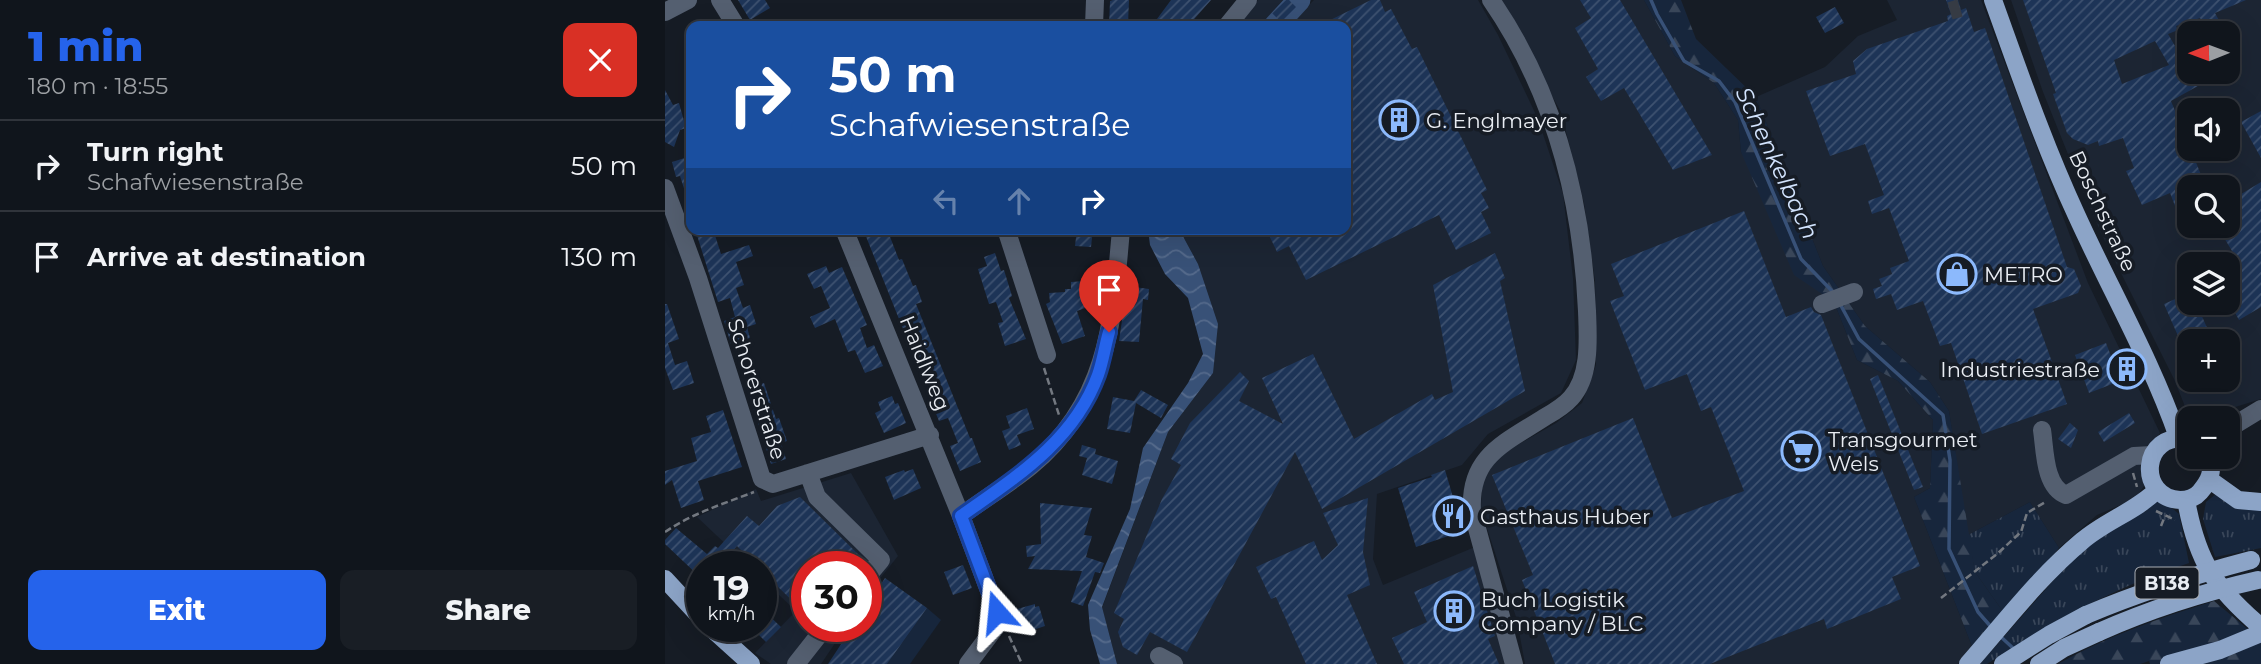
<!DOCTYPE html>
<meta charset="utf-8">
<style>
:root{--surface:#10151c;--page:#191e25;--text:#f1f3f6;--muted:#9c9fa3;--line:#30343b;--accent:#2563eb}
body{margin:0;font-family:Montserrat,sans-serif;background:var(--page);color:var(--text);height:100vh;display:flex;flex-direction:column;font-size:26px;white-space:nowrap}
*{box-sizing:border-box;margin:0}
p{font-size:23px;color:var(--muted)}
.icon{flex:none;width:38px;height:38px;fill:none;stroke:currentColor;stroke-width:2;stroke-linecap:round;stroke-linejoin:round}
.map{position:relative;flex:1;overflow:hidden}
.panel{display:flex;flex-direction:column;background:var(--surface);width:665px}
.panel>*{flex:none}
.top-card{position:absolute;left:21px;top:21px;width:665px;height:214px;border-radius:14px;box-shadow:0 7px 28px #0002,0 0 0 2px var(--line);background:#1a4fa0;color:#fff;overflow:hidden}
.needle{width:46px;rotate:269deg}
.fabs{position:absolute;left:1512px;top:21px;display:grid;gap:14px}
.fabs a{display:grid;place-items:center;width:63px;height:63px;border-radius:14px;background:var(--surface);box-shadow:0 7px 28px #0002,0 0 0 2px var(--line);font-size:35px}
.speed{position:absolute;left:21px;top:551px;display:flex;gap:14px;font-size:35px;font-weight:700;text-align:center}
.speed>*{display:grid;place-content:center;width:91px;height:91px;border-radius:50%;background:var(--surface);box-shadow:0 7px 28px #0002,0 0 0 2px var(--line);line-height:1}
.speed small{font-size:18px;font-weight:400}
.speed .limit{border:10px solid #d22;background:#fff;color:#111}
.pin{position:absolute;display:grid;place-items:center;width:60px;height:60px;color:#fff;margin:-72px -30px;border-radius:50% 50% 50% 0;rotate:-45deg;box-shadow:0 0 7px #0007}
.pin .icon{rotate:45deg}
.me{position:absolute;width:77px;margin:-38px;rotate:342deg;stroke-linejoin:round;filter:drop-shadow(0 0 5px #0008)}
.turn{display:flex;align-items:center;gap:24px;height:147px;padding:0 28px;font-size:32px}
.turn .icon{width:91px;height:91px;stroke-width:2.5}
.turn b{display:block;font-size:49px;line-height:60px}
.lanes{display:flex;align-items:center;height:66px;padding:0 28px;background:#0003;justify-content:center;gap:35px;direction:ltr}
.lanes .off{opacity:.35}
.round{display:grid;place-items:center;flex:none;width:74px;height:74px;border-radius:14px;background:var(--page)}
.headline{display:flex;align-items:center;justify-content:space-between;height:119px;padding:0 28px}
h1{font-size:42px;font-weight:800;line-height:52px;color:var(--accent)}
.button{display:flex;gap:14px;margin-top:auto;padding:14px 28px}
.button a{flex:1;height:80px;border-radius:14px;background:var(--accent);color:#fff;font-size:28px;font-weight:800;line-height:80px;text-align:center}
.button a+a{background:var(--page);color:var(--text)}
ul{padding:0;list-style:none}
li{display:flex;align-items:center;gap:21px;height:91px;padding:0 28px;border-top:2px solid var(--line)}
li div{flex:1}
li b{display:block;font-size:26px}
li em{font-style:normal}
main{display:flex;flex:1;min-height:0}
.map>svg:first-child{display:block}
.built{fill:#1c2533;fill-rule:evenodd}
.grass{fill:url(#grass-tufts)}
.forest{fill:url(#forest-firs)}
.park{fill:#17263c}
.water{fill:url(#water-waves)}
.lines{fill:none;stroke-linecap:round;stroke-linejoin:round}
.stream{stroke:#385177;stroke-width:3.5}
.river{stroke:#385177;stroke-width:23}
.building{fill:url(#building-hatch);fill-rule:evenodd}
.minor-tunnel{stroke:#363b44;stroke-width:18;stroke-dasharray:18 9;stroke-linecap:butt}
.path{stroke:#737880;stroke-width:2.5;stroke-dasharray:7 3.5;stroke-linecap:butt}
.minor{stroke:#545f70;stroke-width:18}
.major{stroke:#8ca4c7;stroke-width:18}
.major-bridge{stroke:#8ca4c7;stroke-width:18}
.route-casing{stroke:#184099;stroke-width:18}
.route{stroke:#2563eb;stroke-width:12}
.labels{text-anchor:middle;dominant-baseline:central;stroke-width:7;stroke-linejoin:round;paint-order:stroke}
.shield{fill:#161c25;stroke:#aaaeb5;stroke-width:2}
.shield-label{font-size:19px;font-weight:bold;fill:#e9edf3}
.poi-label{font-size:21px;fill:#e9edf3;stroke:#161c25;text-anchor:start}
.street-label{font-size:21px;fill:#e9edf3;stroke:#161c25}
.water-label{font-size:23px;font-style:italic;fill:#d3e4fe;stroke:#161c25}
</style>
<main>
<section class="panel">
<div class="headline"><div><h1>1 min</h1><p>180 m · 18:55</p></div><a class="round" style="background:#d93025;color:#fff"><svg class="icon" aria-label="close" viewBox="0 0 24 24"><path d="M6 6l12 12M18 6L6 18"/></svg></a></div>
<ul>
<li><svg class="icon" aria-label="right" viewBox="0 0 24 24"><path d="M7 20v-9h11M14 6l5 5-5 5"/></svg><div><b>Turn right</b><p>Schafwiesenstraße</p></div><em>50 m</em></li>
<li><svg class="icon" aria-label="arrive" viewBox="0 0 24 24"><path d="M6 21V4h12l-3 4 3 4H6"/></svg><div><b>Arrive at destination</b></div><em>130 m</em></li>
</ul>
<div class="button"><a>Exit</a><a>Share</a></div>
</section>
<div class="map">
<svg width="1596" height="664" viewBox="0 0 1596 664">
<defs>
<pattern id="grass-tufts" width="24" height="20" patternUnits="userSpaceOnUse" patternTransform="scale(1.75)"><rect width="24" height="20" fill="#17263c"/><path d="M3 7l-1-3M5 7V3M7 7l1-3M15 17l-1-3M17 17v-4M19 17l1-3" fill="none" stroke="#394659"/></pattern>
<pattern id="forest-firs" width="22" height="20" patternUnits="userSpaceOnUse" patternTransform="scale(1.75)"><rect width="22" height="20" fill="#17263c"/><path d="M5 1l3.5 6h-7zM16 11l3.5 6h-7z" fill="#394659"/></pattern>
<pattern id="water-waves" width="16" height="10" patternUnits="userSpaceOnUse" patternTransform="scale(1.75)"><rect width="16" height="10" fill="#385177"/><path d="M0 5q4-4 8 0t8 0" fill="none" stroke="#556a8b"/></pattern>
<pattern id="building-hatch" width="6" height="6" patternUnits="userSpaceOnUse" patternTransform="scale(1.75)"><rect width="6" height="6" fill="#1d3457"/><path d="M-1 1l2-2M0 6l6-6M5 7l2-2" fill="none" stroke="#3e5270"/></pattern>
</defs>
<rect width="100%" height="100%" fill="#161c25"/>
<path class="built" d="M593,0H629V6L610,26L604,24L602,26H572Z
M649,0H813L833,35L873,119L898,194L908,278L911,360L896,393L823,434L797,465L712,494L708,559L718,585L810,547L841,664H452L437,608L503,432L548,373L533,264L514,229H681V26H623Z
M833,0H979L1010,56L1049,83L1073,120L1076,152L1169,302L1192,360L1233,381L1268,420L1265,488L1249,497L1308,649L1293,664H860L852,620L816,510L817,479L833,456L891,423L917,403L931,365L930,281L919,203L896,112Z
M1222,0H1316L1423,283L1495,433L1480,458L1479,486L1470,499L1432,515L1394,548L1365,502L1303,535L1284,411L1265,382L1200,326L1158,266L1091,97L1160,67L1193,36L1232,20Z
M1346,0H1596V399L1535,418L1523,414L1509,379L1436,233L1415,184L1378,92ZM1524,33H1563V72H1524ZM1524,110H1563V149H1524ZM1524,187H1563V226H1524ZM1524,264H1563V303H1524ZM1524,341H1563V380H1524Z
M186,473L233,556L201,596V567H142V626L181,627L156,664H106L90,653L131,611L96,578V567H85L32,517L91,489L96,501Z"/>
<path class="grass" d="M1551,494L1596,508V548L1550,557L1538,519L1541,502Z
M1492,496L1514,514L1524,563C1447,588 1390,621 1322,664H1315L1417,548L1445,527L1481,511Z
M1365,502L1394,548L1339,613L1310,572L1303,535Z"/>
<path class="forest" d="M979,0H1016L1031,39L1091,97L1158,266L1200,326L1265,382L1284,411L1310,572L1339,613L1308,649L1249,497L1265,488L1268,420L1233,381L1192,360L1169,302L1129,275L1076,152L1073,120L1049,83L1010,56Z
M1549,601L1596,640V664H1485L1484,661L1475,664H1393C1442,636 1495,618 1549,601Z"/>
<path class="park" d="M262,608L276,620L245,664H222Z"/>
<path class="water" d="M483,229H514L533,264L553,324L548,373L503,432L437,607L452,664H435L425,630L423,605L465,509L478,448L523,383L538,354L523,298L500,274L485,245Z"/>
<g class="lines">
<path class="stream" d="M986,0L992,14L1019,61L1054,81L1070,102L1136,259L1168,292
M1174,302L1194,339L1278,415L1285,460L1284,549L1313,612L1327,628
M1335,636L1350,650"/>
<path class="river" d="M610,26L634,0"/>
</g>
<path class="building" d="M73,0H100L105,8L85,20Z
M448,0H464L463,24L460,26H444L445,1Z
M506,0H546L523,26H502L492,19Z
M621,0H624L631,7L616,22L607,13Z
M706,0H715L720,12L726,9L747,49L752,47L822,190L816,193L824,208L816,212L826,233L791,250L774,215L641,280L624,246L612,252L601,229H681V26H653Z
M915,0H955L1047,155L1008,170L959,88L936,101L921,77L933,69L910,28L926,18Z
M1281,0H1293L1296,10L1301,8L1309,32L1320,28L1402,267L1409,269L1416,286L1413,293L1368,309L1402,404L1317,434L1286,343L1275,346L1258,301L1232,310L1226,294L1211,299L1208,289L1217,286L1214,279L1227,274L1225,268L1244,261L1224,208L1207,214L1203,201L1219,195L1200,144L1165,156L1141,91L1191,74L1188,61L1202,49L1283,21L1282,16L1286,14Z
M1358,0H1581L1550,13L1561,33H1544L1535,18L1511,26L1513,30L1503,34L1517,58L1524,54V72H1558L1506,101L1541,187H1524V206L1512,211L1505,193L1477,205L1461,171L1469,168L1458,138L1434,146L1433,141L1423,145L1408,139L1402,133L1388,94L1391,93ZM1490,41L1504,65L1457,84L1449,60Z
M1170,7L1179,23L1160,33L1151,17Z
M0,90L8,105L14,103L21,128L15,130L9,147L0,142Z
M1596,111V158L1576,122Z
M26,156V204H24L15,176L11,177L7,162Z
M1596,182V307L1574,320L1563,300V268L1573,261L1552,226H1563V202Z
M1079,211L1121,317L1146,307L1149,312L1156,315L1255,566L1227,577L1236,599L1162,629L1159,619L1045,664H890L857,580L868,575L827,475L968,418L1007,518L1079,491L1046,407L1036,411L1022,374L980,390L945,301L959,296L946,264Z
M30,229H48L56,254L84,245L88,256L71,262L79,285L71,288L78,308L85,305L91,324L82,327L85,338L66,344L59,321L70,317L65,298L53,302Z
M198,229H222L234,260L237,259L248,286L251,285L257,302L251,304L305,438H307L316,462L295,471L285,446L293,443L283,418L274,421L265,399L269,397L263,375L257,377L249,356L255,353L247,331L240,334Z
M412,229H428L426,247L410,246Z
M330,253L336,271L339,270L347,296L344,298L361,339L340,346L333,323L338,322L331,302L324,304L313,269L322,266L319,257Z
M830,253L840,278L835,281L860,391L657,509L630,452L522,652L485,632L472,655L458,647L453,632L459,619L449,613L497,499L516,465L506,459L525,423L575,372L584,381L574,401L618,424L597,378L648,354L689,439L767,394L770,400L788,392L768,285Z
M161,266L164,273L177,267L202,325L195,328L202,348L209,345L218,366L200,373L190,350L183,352L170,319L150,328L145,317L165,308L156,286L149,289L142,274Z
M420,281L426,306L412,311L420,336L397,344L381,304L385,302L384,293L400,292V289H406V282Z
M462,286L484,289L483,300L478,299L474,342L454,341Z
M1524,293V303H1531L1548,341H1524V361L1499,304Z
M0,304H2L14,339L3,343L10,365L22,361L29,383L8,390L0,368Z
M1441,343L1451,369L1461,364L1466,373L1454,379L1455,381L1424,393L1410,355Z
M1213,375L1258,487L1249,490L1205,379Z
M99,383L111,419L114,418L122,441L116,443L121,459L106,464L82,388Z
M476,390L503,405L496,418L471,403L465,433L442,429L448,397L469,401Z
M227,396L230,404L233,403L241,423L219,433L210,413L216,410L213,402Z
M362,408L369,429L352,435L356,445L344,450L337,431L345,428L341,416Z
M58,410L77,467L33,481L39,500L16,508L7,480L0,485V471L32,461L26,438L46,432L41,416Z
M1464,413L1470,423L1439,442L1433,432Z
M1405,423L1413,430L1406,448L1393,439Z
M417,445L431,449L430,454L453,461L447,484L417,475L422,458L414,456Z
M248,469L256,488L229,500L220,477L239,470L240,472Z
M780,470L798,531L751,547L733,488L767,477L766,475Z
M135,497L200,561L195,567H142V615L109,583L96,596V567H93L72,546L52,567H37V579L0,544V540L11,528L42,554L50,546L53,548L82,516L94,526L112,506Z
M703,498L698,552L705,585L682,595L712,664H641L611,597L606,599L591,567L649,541L657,560L673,545L658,513Z
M375,503L427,508L419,535L427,536L421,557L439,563L435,573L430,572L418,606L406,602L417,571L363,569L370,556L362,557L361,546L376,544Z
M298,565L307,588L288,595L279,572Z
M808,566L830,636L823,639L834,664H739L727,638L762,622L749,592Z
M220,578L262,608L222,664H163L188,626H201V607Z
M370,604V607L374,606L380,626L359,633L352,609Z
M96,608L116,627L101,642L85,626H96Z"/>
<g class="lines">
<path class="minor-tunnel" d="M1285,11L1295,8"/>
<path class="path" d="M379,368L394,415
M1468,473L1472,487
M1491,511L1510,520
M1496,526L1500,516
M0,532C28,513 58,504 89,492
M1276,598L1332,554L1356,532L1362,513L1382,501
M344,636L357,664"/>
<path class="minor" d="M55,0L71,26
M826,0C890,93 917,200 922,311C923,338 926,376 906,398C899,406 889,412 880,417C840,443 804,456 807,510L849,664
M0,12L23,0
M429,26L430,0
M562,26L583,0
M0,188L33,278L97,479L108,484L265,435
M179,229L296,516
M341,229L382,355
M1157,304L1189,292
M1563,429L1596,409
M1377,430C1380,449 1379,487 1401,495L1469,456L1487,455
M143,473L152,497L216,560L201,578
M494,656L509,664
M131,664L161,626
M303,664L330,628L332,612L296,516C319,499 344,484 366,466C443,402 448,323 456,229"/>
<path class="major" d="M1328,0C1354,72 1379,145 1411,214C1445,289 1486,360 1513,437
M1524,439C1475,431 1472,498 1515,500C1523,500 1530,498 1535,492C1545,480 1548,473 1545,457
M1545,480L1573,500L1596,502
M1521,500C1532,561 1549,587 1596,627
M0,579L37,619
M44,626L86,664
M1303,664C1340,622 1374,577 1417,541C1440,521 1471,511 1492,490
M1338,664L1384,635L1421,615
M1374,664L1399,648L1434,632
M1504,664L1555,650L1596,633"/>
<path class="major-bridge" d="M1421,615C1475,592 1529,575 1586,560
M1434,632C1488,608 1535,593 1593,580"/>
</g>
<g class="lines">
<g class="route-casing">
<path id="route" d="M332,612L296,516C351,477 409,441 433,375C438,361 440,346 444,332"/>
</g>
<use href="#route" class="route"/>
</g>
<defs>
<g id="building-ring" transform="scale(2.0125)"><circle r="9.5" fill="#161c25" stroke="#8cb9fc" stroke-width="1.5"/><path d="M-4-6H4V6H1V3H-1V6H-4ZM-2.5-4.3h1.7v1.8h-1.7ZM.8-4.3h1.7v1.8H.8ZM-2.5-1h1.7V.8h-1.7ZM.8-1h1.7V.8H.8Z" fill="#8cb9fc"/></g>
<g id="shop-ring" transform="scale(2.0125)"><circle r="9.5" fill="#161c25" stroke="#8cb9fc" stroke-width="1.5"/><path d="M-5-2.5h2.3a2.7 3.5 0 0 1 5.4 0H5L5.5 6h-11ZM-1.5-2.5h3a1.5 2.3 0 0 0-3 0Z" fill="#8cb9fc"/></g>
<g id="supermarket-ring" transform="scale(2.0125)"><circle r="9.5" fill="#161c25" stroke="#8cb9fc" stroke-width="1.5"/><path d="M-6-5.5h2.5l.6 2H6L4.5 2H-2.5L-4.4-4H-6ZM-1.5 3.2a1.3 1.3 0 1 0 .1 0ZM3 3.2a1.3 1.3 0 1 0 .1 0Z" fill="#8cb9fc"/></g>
<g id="restaurant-ring" transform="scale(2.0125)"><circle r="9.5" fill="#161c25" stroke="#8cb9fc" stroke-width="1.5"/><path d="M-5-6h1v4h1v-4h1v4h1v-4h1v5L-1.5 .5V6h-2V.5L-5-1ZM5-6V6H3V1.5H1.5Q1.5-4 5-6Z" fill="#8cb9fc"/></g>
</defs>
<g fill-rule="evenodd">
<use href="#building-ring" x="734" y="120"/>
<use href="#shop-ring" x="1292" y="274"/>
<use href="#building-ring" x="1462" y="369"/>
<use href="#supermarket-ring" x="1136" y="451"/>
<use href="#restaurant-ring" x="788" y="516"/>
<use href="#building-ring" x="789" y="611"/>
</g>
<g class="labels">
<rect class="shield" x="1470.5" y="567.5" width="63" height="31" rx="5"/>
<g class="shield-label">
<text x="1502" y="583">B138</text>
</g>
<g class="poi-label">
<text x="761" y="120">G. Englmayer</text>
<text x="1319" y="274">METRO</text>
<text x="1435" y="369" text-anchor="end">Industriestraße</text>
<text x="1163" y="439">Transgourmet<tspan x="1163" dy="24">Wels</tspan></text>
<text x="815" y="516">Gasthaus Huber</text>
<text x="816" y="599">Buch Logistik<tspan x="816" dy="24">Company / BLC</tspan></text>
</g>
<g class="street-label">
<text transform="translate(1438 211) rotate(65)">Boschstraße</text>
<text transform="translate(260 363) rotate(68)">Haidlweg</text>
<text transform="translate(92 389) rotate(72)">Schorerstraße</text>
</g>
<g class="water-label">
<text transform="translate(1112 163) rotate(65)">Schenkelbach</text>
</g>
</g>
</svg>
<div class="fabs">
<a><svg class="needle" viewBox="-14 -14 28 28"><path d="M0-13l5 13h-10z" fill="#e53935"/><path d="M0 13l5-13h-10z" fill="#9c9fa3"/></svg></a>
<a><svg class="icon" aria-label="sound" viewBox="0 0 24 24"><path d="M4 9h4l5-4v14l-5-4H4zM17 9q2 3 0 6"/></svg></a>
<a><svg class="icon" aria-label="search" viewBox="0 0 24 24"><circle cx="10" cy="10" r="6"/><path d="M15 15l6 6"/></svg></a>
<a><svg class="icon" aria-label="layers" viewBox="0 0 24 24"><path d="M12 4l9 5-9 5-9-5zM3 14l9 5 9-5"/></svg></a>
<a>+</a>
<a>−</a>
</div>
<div class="speed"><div>19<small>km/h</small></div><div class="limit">30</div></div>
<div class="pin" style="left:444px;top:332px;background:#d93025"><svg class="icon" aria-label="arrive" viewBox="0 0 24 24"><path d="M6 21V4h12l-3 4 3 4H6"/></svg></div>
<svg class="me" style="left:332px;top:612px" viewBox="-20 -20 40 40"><path d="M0-17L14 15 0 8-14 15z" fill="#2563eb" stroke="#fff" stroke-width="4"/></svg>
<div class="top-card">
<div class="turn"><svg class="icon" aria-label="right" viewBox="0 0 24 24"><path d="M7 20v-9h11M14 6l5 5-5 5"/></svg><div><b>50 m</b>Schafwiesenstraße</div></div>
<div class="lanes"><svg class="icon off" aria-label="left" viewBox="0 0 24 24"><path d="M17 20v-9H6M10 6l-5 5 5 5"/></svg><svg class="icon off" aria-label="ahead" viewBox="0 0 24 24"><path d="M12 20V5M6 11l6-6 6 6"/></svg><svg class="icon" aria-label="right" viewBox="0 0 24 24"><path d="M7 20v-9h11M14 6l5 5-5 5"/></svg></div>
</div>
</div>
</main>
